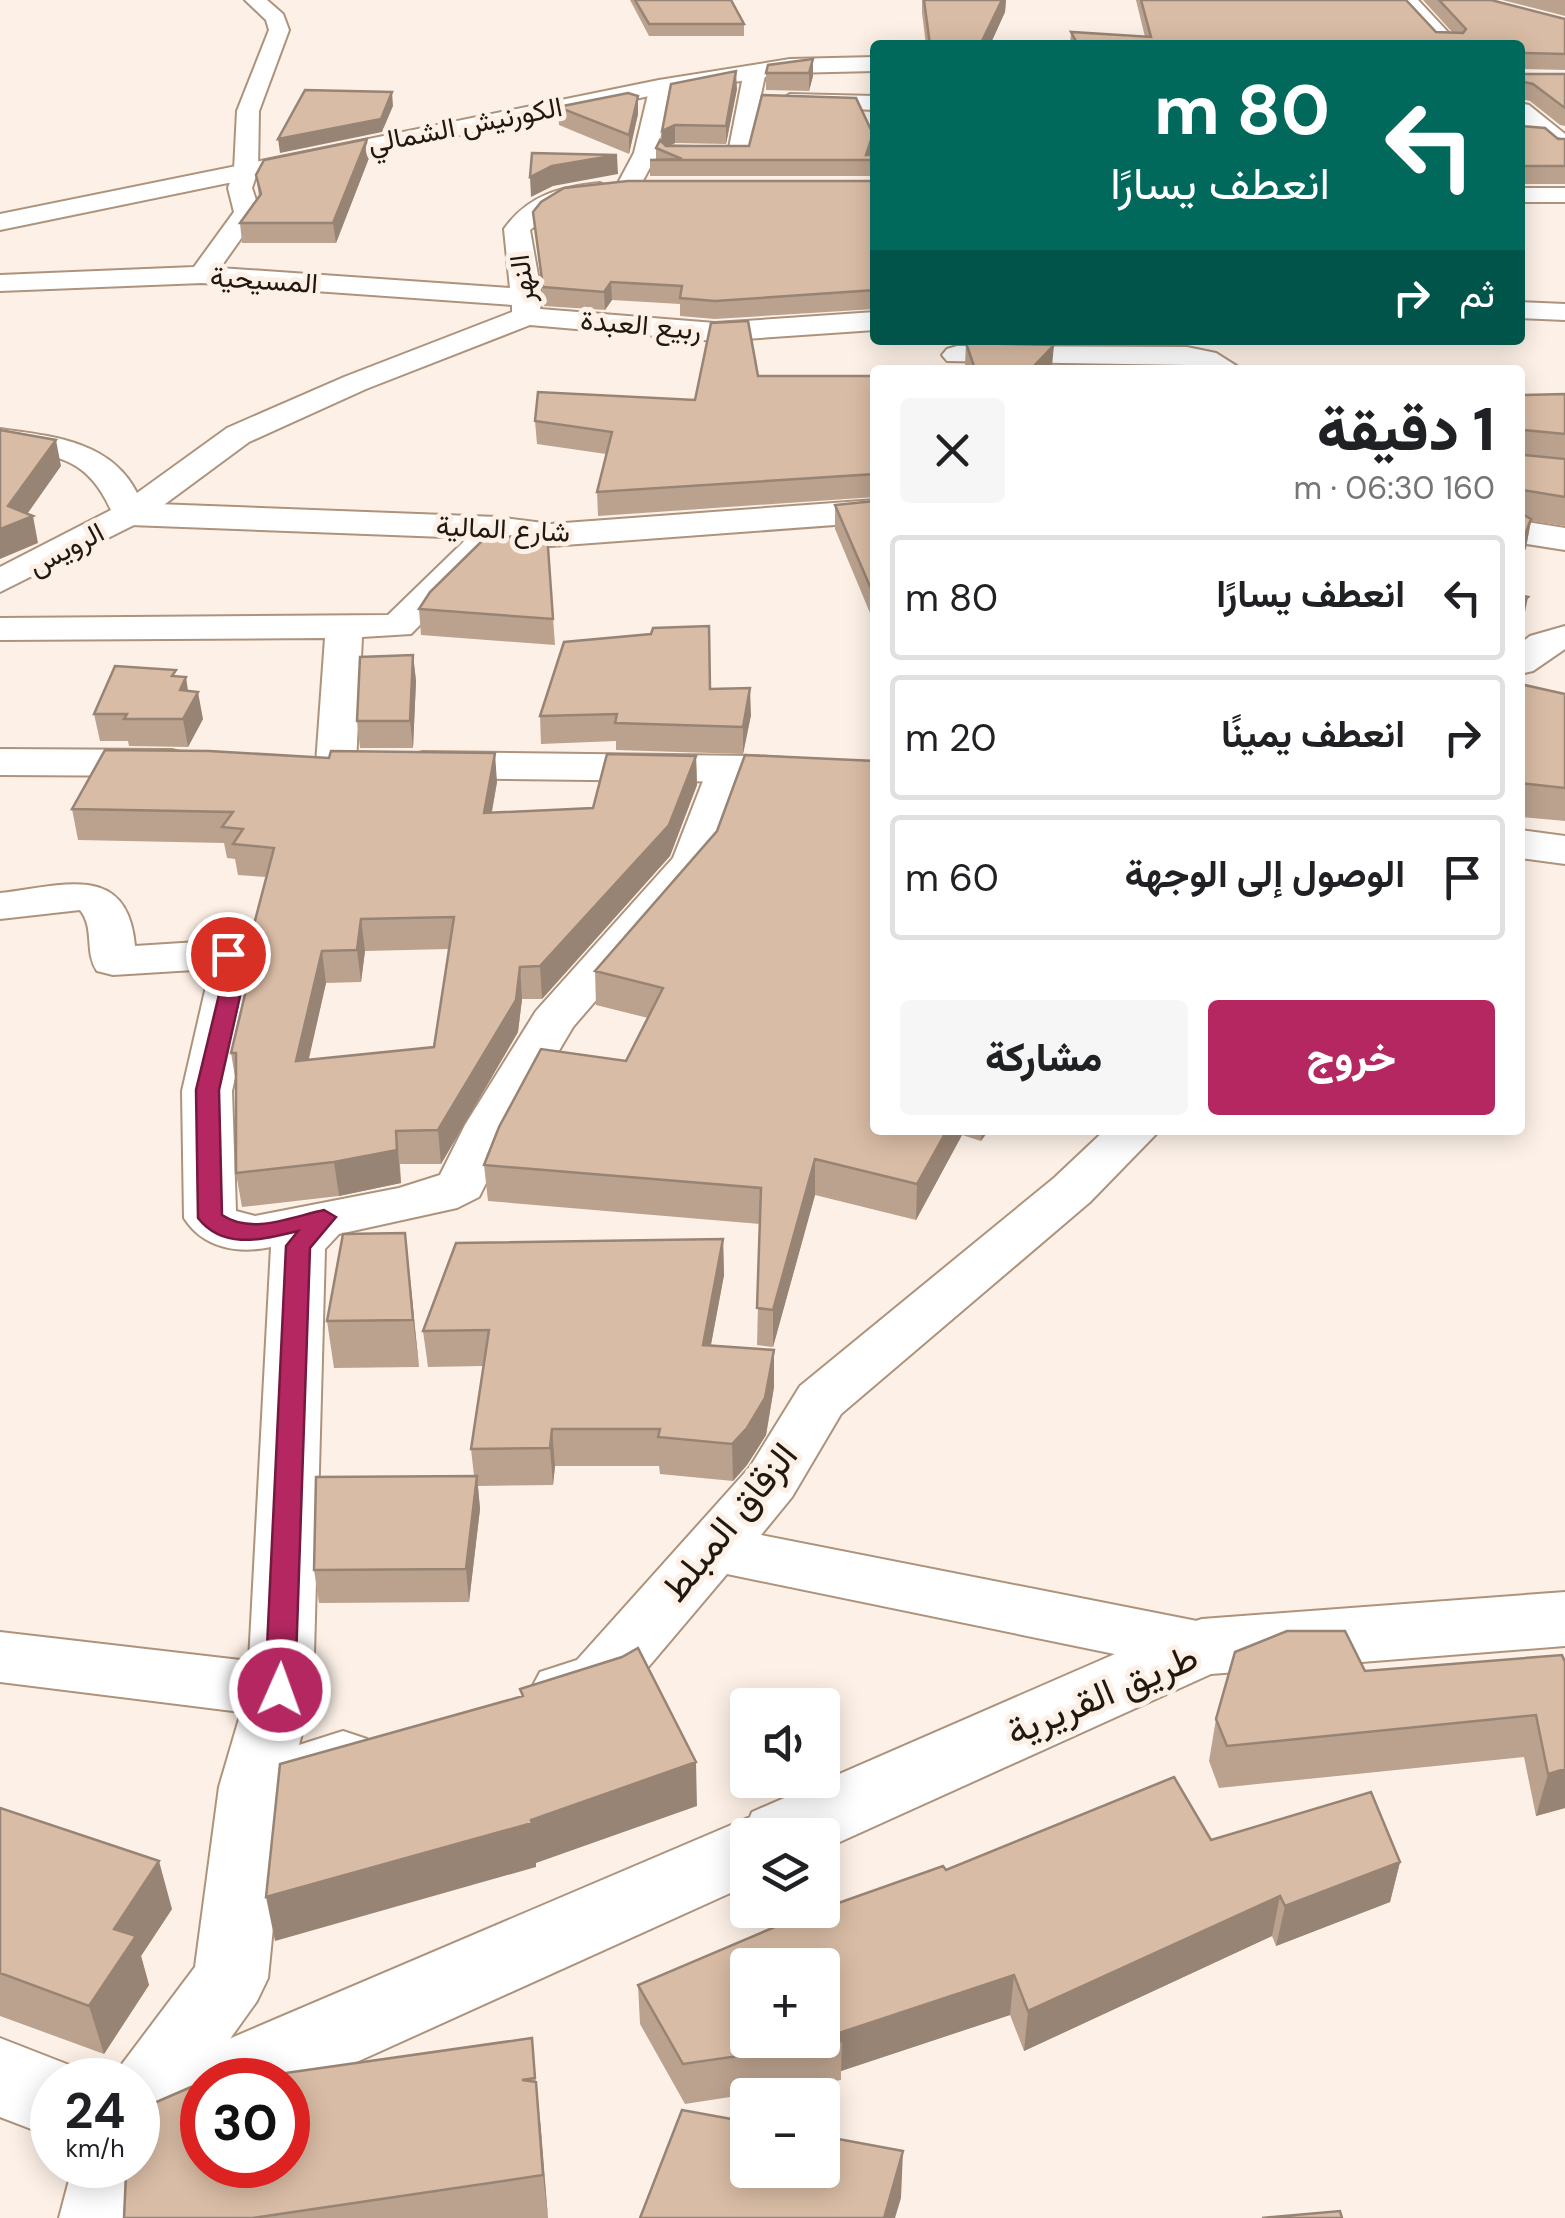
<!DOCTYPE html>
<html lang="ar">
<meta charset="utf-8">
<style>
:root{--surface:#fff;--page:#f6f6f6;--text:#202124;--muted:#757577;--line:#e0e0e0;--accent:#b42761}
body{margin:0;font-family:"DM Sans",Vazirmatn,sans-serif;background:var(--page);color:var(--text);direction:rtl;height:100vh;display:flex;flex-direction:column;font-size:38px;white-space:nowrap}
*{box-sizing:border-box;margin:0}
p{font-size:32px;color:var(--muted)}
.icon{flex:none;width:55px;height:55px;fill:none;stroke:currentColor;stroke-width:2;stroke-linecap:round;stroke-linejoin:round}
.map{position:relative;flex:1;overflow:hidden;direction:ltr}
.drawer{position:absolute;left:870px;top:365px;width:655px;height:770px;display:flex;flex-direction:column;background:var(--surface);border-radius:10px;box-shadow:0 5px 25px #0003;direction:rtl}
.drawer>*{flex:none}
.banner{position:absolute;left:870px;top:40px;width:655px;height:305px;border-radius:10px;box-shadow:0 5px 25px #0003;direction:rtl;background:#00695c;color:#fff;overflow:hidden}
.fabs{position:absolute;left:730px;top:1688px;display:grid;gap:20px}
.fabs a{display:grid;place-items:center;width:110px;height:110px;border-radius:10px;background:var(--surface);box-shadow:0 5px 25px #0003;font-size:50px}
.speed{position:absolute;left:30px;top:2058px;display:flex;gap:20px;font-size:50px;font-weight:700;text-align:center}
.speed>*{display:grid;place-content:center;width:130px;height:130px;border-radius:50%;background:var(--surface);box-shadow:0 5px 25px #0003;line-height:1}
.speed small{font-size:25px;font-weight:400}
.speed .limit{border:15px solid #d22;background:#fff;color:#111}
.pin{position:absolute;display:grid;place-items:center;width:85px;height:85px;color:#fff;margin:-42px;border:5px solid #fff;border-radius:50%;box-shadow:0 2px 10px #0007}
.me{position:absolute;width:110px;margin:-55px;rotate:2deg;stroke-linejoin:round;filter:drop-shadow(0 0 8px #0008)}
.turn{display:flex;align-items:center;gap:35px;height:210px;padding:0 30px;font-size:45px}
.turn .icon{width:130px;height:130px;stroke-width:2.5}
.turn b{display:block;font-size:70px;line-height:85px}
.then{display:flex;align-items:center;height:95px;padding:0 30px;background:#0003;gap:20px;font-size:38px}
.round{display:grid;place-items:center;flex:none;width:105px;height:105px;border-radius:10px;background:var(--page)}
.head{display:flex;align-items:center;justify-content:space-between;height:170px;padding:0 30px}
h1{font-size:60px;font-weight:800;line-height:75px}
.cta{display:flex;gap:20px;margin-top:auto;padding:20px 30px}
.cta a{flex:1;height:115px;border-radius:10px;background:var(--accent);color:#fff;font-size:40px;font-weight:800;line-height:115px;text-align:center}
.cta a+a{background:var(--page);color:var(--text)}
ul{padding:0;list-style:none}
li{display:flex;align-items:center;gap:30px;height:125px;margin:0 20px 15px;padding:0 10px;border:5px solid var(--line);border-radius:10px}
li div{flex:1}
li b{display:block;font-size:38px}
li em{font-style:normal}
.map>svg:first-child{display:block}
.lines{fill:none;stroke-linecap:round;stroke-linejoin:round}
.minor-casing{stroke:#ae937c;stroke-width:4}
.tertiary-casing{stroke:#ae937c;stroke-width:4}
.minor{fill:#fff;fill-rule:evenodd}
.tertiary{fill:#fff;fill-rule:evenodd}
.wall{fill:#bba28e;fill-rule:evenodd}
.shaded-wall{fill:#988474}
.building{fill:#d9bca5;stroke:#988474;stroke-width:2.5;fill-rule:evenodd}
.route{fill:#b42761;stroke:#75193f;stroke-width:2.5}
.labels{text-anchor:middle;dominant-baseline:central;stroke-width:10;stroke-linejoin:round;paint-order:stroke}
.far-street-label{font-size:28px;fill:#21180f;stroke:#fdf1e7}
.near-street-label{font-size:38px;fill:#21180f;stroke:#fdf1e7}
</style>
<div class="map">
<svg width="1565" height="2218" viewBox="0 0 1565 2218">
<rect width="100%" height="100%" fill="#fdf1e7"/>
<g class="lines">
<g class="minor-casing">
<path id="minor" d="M245,0H267L283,14L289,30L259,111L258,170L252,188L260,212L220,268L510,288L504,229C528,195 560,187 600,183L612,190L609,195L562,205L530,230L542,298L540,309L715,323L875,312V330L715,341L530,325L366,389L249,442L142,521L0,592V567L111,510C86,455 55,456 0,447V429C52,436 111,441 137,493L227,428L344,377L512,312V305L202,283L0,291V275L194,267L234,212L228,188L234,170L237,111L269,30L266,20Z
M755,65L766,71L747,160H654L639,188H621L618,183L634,153L651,82H667L670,87L659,146L729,148L744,71Z
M790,94L875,96V110L782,106L779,101Z
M1520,188H1565V202H1520Z
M1520,302L1565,304V320L1520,318Z
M957,346L1187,347L1216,353L1243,370H1205L1187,365L947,361L942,355L947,349Z
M497,518L509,521L514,528L509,535L411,634L362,637L356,764L350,773L336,776L322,773L316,764L325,638L0,640V618L388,615L485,521Z
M1565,626V649L1533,671L1520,674V644L1530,636Z
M728,756L742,759L748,768L715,862L573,1027L515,1125L479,1197L457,1208L339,1234L325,1249L313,1691L299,1745L343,1731L367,1739L377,1759L367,1779L285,1805L268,1978L257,2001L165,2130L141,2140L151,2165L139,2218H59L73,2165H138V2080H110L195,1967L219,1787L241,1712L0,1682V1632L249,1661L271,1247C237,1254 203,1248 184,1218L182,1091L210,969L113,975L97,971C84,952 95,928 80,910L0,919V893C62,886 128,861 135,946L229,940L245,944L258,975L232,1091L236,1211L255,1216L399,1188L440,1175L465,1125L536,1011L673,858L708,768L714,759Z
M1105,1130H1160L1090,1202L841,1414L792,1497L761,1535L1202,1622L1225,1629L1234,1647L1225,1665L1202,1672L727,1574L623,1697L563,1717L540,1710L530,1691L540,1672L577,1660L750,1467L800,1386L1054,1178Z"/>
</g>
<g class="tertiary-casing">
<path id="tertiary" d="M1395,0H1418L1460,45H1436Z
M875,57V71L790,73L659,94L0,230V214L659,80L790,59Z
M1520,103L1529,105L1565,134V155L1556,153L1520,123Z
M875,500V522L551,546L497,539L130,525L117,522L111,514L117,506L130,503L497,517L551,524Z
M1520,521L1565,528V550L1520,543Z
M0,749L172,750L188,754L194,763L188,772L172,776L0,775Z
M423,752L753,756L875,764V790L753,782L423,778L407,774L401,765L407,756Z
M1520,830L1565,836V864L1520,858Z
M1565,1592V1646L1211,1674L822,1850V1835H748V1885L288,2093V2080H202V2110L196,2107L184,2080L196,2053L750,1817L752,1812L1177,1627L1202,1619Z
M0,2038L82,2070L86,2080H52V2137L0,2117Z"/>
</g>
<use href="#minor" class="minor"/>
<use href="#tertiary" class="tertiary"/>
</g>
<path class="wall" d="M630,0H731L744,24V36H649Z
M922,0H1006L1005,12L990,45H926L922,13Z
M1136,0H1406L1436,32H1452L1423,0H1491L1565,19V70L1522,69L1523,74H1565V126L1560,125L1530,101L1521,99L1520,45H1070L1071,32L1145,37Z
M1502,0H1565V16Z
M813,59V76L809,91L766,90V73Z
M671,84L737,89L726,144L675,143L669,146L873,150L871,155H875V176H650V160L656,159V148L662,142Z
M558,107L638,114L629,154L559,125Z
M1520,126L1565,139V184H1520Z
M369,158L336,243H242L240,223L259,197L256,175Z
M875,181V309L715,319L680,316V304L612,300L605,310L544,306L533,212Z
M956,340H1041V343L957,342Z
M966,343L1052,366L967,370L965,365Z
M758,376H875V497L598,516L597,492L606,454L537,444L535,421L695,400Z
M1565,394V526L1531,521L1526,548L1520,563V395Z
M875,501V625L835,529V505Z
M547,533L555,645L421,635L419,609Z
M651,634L710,689L751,715L743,754L616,750V741L541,744L540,716Z
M413,655L416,681L413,748H360L357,721Z
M177,676L188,691L203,719L188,747L129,746L128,741H100L94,714Z
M1520,684L1565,694V821L1520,817Z
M696,756L697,785L670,856L542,999H522L518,1032L441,1164H400L401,1183L339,1196L242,1207L236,1173V1083L231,1053L255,951L252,932L266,877L238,875L235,859L227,858L224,843L78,840L72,809L497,782L492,812L593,808ZM449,949L434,1047L308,1060L326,983L361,982L365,951Z
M717,831L875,1130H989L981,1141L962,1135L916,1220L815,1195L773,1347L757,1345L760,1224L488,1201L484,1165L626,1061L648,1018L596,1005L595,971Z
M723,1239L724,1275L711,1345L774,1387L766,1435L747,1465L733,1481L660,1474L659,1466H555L553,1485L478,1486L480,1509L469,1602L319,1603L314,1570L474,1476L471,1449L483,1366L428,1367L423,1331Z
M410,1279L419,1367L334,1368L327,1321Z
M1565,1662V1808L1536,1816L1524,1757L1219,1788L1209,1761L1216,1719L1365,1671Z
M0,1808L172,1909L141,1956L149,1985L104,2054L0,2016Z
M1211,1840L1400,1862L1390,1902L1276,1946L1272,1936L1024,2051L1010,2015L841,2071V2080L685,2104L640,2024L638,1985L946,1870Z
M532,2038L548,2218H124Z"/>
<path class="shaded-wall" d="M1002,0H1006L1005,12L990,45H980Z
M813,59V76L809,91V73Z
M736,71L737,89L726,144V126Z
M392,92L393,106L382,132L280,153L278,139Z
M638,96V114L629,154V135Z
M675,125V143L662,150V131Z
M873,134V150L870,160L866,155Z
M367,139L369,158L336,243L333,223Z
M617,155L618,174L553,186L531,197L530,177L552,166Z
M611,282L612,300L605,310L604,292Z
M1054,345L1052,366L1049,370H1030Z
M56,440L61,466L23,520L33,516L38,543L0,559V529L8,506Z
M1531,519L1526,548L1520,563V548Z
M1528,597L1522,627L1520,628V604Z
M413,655L416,681L413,748L410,721Z
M186,677L190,704L180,690Z
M750,688L751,715L743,754V727Z
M198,692L203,719L188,747L183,719Z
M495,753L497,782L486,843L484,813Z
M696,756L697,785L670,856L542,999L540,966Z
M361,919L365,951L361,982L357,950Z
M322,951L326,983L301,1094L296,1061Z
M520,967L522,999L518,1032L441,1164L438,1130Z
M947,1130H962V1135L916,1220L917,1184Z
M982,1130H989L981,1141Z
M396,1131L401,1183L339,1196L334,1162Z
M815,1159V1195L773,1347V1310Z
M405,1233L410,1279L419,1367L413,1320Z
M723,1239L724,1275L704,1381L703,1345Z
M774,1350V1387L766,1435L747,1465L733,1481L732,1444Z
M552,1429L555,1466L553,1485L550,1448Z
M477,1476L480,1509L469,1602L466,1569Z
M696,1762L697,1806L536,1863V1867L275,1941L266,1897L531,1820Z
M1565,1769V1808L1536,1816L1548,1774Z
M159,1861L172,1909L141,1956L149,1985L104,2054L89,2006L114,1929Z
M1400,1862L1390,1902L1276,1946L1285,1906Z
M1280,1896L1272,1936L1024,2051L1028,2011Z
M1014,1975L1010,2015L841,2071L842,2041L839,2033Z
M536,2082L541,2130L548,2218L543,2175Z
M903,2151L901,2198L895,2218H884Z"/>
<path class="building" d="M635,0H731L744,24H649Z
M924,0H1002L980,45H930Z
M1141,0H1406L1436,32L1463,33L1466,29L1439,0H1491L1565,19V54L1523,53L1520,56V45H1078L1071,32L1151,37Z
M813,59L809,73H766L768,65Z
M1520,61L1523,74H1565V108L1533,84L1524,82L1520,85Z
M736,71L726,126L675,125L662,131L671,84Z
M305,90L392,92L381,119L278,139Z
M628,93L638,96L629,135L558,107Z
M762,95L856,98L873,134L866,155H875V160H650L682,159L656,148L660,140L666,146H749Z
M1520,113V126L1545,128L1558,139H1565V166H1523L1520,173Z
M367,139L333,223H240L261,194L256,175L264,160Z
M532,153L617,155L552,166L530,177Z
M628,181H875V290L715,301L680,298L682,286L611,282L604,292L543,287L533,212L541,202L564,188Z
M748,321L758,376H875V474L597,492L612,432L535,421L538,392L695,400L711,323Z
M966,343L1054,345L1030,370H961L975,369Z
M1565,394V434L1523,430V455L1565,459V497L1523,490L1522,514L1531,519L1520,548V395Z
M0,430L56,440L8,506L33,516L0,529Z
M875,501V598L835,505Z
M547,533L553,619L419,609L430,592L484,539Z
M1520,595L1528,597L1520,604Z
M709,626L710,689L750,688L743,727L615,723L617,714L540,716L564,642L651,634L653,628Z
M413,655L410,721H357L360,657Z
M115,666L176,670L172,676L186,677L180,690L198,692L183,719H124L127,714H94Z
M1520,684L1565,694V788L1520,783Z
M105,750L209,751L329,758L331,751L495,753L484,813L593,808L607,754L696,756L669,825L540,966L520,967L516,1000L438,1130L396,1131L397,1150L334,1162L236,1173V1053H231L257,944L252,932L274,848L233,844L243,829L222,827L233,812L72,809ZM454,917L434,1047L296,1061L322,951L357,950L361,919Z
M745,755L875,761V1130H947L917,1184L815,1159L773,1310L757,1308L761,1188L484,1165L499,1127L541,1049L626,1061L663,988L595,971L717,831Z
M405,1233L413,1320L327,1321L343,1234Z
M723,1239L703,1345L774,1350L765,1398L747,1428L732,1444L658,1437L660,1429H552L550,1448L471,1449L489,1330L423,1331L456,1243Z
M477,1476L466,1569L314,1570L316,1477Z
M1287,1631H1345L1365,1671L1562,1655L1565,1662V1769L1548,1774L1536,1715L1227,1746L1216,1719L1235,1652Z
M638,1648L696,1762L531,1820L532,1823L266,1897L280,1764L523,1696L520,1689L622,1657Z
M1174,1777L1211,1840L1371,1792L1400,1862L1285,1906L1280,1896L1028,2011L1014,1975L839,2033L842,2041L683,2064L638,1985L796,1918L943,1866L946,1870ZM748,1965H822V2040H748Z
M0,1808L159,1861L114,1929L136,1936L89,2006L0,1973Z
M532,2038L535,2078L522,2080L536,2082L543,2175L253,2218H124L126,2174L128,2165H138V2131L141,2118L138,2110L191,2087L202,2085V2165H288V2080H237Z
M682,2110L748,2122V2170H822V2136L903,2151L884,2218H640Z
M1340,2211L1342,2218H1262Z"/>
<path class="route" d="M228,948L239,954L245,974L219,1090L222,1215C252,1235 291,1217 324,1210L336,1217L310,1248L295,1690L291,1699L280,1702L269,1699L265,1690L286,1246L298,1231C263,1239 224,1251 198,1218L196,1090L224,974L218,954Z"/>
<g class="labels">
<g class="far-street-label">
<text transform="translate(465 125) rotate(-11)">الكورنيش الشمالي</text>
<text transform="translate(522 279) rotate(-97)">النهر</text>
<text transform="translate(264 280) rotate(4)">المسيحية</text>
<text transform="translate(641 325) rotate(5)">ربيع العبدة</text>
<text transform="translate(503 529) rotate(3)">شارع المالية</text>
<text transform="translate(66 549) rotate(-28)">الرويس</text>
</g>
<g class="near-street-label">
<text transform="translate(729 1522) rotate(-51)">الزقاق المبلط</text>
<text transform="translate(1102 1694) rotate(-23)">طريق القريرية</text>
</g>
</g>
</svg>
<div class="fabs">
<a><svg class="icon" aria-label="sound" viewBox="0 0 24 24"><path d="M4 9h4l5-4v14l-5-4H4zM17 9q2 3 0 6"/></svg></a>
<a><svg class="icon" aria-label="layers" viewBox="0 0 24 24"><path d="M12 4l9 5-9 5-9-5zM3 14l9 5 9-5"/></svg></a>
<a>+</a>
<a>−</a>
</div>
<div class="speed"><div>24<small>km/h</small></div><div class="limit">30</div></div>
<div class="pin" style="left:228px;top:954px;background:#d93025"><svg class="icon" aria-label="arrive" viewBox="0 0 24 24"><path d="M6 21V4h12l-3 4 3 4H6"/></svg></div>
<svg class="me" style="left:280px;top:1690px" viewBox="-20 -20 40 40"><circle r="17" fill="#b42761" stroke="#fff" stroke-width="3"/><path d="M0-11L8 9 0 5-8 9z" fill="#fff"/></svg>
<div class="banner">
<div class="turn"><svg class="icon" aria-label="left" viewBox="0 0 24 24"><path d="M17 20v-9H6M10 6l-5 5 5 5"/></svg><div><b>80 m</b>انعطف يسارًا</div></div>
<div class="then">ثم<svg class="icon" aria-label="right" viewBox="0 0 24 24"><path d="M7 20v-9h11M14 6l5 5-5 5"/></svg></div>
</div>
<section class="drawer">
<div class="head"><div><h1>1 دقيقة</h1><p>160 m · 06:30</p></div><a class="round"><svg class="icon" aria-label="close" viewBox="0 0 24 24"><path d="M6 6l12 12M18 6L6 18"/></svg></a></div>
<ul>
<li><svg class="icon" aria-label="left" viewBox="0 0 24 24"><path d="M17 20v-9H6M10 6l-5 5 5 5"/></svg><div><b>انعطف يسارًا</b></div><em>80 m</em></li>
<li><svg class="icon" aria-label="right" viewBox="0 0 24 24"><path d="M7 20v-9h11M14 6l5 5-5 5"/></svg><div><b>انعطف يمينًا</b></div><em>20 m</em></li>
<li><svg class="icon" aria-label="arrive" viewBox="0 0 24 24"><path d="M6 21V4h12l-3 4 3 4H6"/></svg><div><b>الوصول إلى الوجهة</b></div><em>60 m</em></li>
</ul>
<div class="cta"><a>خروج</a><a>مشاركة</a></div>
</section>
</div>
